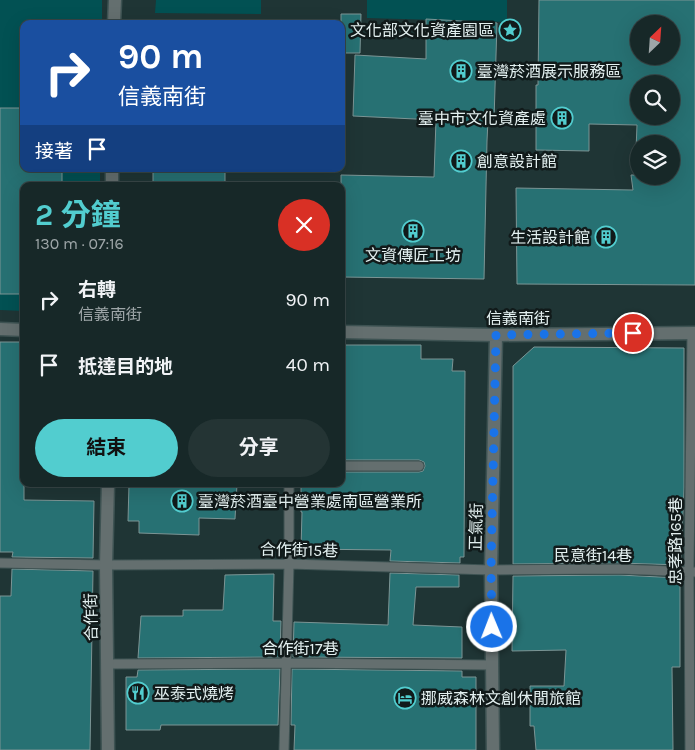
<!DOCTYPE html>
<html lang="zh-TW">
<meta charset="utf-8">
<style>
:root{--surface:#172828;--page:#243434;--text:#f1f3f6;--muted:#9ea6a8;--line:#364445;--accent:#52cdcf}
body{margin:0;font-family:Karla,"Noto Sans TC",sans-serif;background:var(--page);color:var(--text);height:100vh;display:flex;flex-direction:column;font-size:19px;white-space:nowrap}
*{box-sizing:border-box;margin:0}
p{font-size:16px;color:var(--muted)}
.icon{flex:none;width:28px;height:28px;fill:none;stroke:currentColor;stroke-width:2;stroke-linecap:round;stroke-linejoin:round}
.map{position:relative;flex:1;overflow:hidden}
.panel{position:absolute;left:20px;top:182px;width:325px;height:305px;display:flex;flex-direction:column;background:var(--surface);border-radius:10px;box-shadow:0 5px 20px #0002,0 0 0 1px var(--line)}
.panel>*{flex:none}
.guide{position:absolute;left:20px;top:20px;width:325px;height:152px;border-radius:10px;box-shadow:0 5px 20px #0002,0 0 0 1px var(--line);background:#1a4fa0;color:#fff;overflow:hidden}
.needle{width:32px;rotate:25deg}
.controls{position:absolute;left:630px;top:15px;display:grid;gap:10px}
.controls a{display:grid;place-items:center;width:50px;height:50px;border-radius:50%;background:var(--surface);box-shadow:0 5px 20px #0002,0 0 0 1px var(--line);font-size:25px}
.pin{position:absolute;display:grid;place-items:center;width:42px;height:42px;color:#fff;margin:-21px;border:2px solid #fff;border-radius:50%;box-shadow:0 1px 5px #0007}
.me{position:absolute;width:55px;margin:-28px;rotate:359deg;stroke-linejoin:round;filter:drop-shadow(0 0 4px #0008)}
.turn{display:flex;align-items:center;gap:18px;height:105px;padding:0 15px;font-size:22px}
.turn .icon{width:65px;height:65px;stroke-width:2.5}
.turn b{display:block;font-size:35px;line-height:42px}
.then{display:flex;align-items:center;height:48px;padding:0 15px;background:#0003;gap:10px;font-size:19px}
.round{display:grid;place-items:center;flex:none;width:52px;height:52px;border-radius:26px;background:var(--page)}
.summary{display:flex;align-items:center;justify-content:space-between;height:85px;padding:0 15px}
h1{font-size:30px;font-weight:700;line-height:38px;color:var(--accent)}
.action{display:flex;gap:10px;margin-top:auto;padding:10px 15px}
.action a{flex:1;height:58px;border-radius:30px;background:var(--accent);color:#111;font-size:20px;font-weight:700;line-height:58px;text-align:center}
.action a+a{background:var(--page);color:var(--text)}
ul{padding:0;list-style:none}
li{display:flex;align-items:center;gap:15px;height:65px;padding:0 15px}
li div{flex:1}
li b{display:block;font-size:19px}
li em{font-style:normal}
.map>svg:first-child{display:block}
.green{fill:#025153}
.building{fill:#277173;stroke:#7c9595;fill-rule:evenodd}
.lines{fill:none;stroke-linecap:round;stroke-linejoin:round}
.lane-casing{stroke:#3e5353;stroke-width:11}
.street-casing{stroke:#3e5353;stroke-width:15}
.lane{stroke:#646f6f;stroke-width:9}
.street{stroke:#646f6f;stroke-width:12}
.route{stroke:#1a73e8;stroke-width:9;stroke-dasharray:0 16.2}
.labels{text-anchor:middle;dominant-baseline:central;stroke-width:5;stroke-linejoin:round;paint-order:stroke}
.poi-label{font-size:16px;fill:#e3f0f0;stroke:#111a1a;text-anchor:start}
.street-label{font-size:16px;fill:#e3f0f0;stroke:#111a1a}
</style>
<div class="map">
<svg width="695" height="750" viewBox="0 0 695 750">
<rect width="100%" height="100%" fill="#1f3535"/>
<path class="green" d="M0,0H102V24H24V169H100V186H24V311L0,310Z
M156,0H261V14L155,13Z
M367,0H507V22L367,18Z"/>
<path class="building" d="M539,0H695V285L517,284L516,188L633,190L631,175H635L637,125L589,124V151L536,150V85H538ZM639,24H671V56H639ZM639,84H671V116H639ZM639,144H671V176H639Z
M341,14H361L360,53H341Z
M426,19L497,23L494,120H488L487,141L484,279L341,277V175L434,177L436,120L353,116L355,55L426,59Z
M0,108H24V169H62V186H24V294H0Z
M153,169H225V186H153Z
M0,342H24V500L94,501L93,558L12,557L13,552H0Z
M341,345H421V359H453L452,371H465L464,557H460V563L390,561L391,550L301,549L302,512H301V484H341V472H419L423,471L425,466L424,462L419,460H341Z
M534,347L684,348V488L681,565L619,563L513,564V366Z
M129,484H237L235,519L199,518V535L139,533V521H128Z
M12,569L93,571L90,750H0V596H11Z
M390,573L459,575V587H416L413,625L462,627V658L293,657L294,622L388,625Z
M274,574L273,621H281L280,657L138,658L141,616H183V610H223L225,575Z
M619,575L680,578V667H672L673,750H536L534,726H530V686H564L566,650L512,651L513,576Z
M280,669L278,725H161L160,730H126V677H137L138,670Z
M292,669L462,671V677H476V750H294L295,725H291Z"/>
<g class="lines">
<g class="lane-casing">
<path id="lane" d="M341,466H419
M0,563L106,565L289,564L491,570L619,569L695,572
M107,664L287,663L493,665
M284,750L289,564V484
M690,750L689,572L692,333"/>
</g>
<g class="street-casing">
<path id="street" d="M114,24L115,0
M112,186V169
M0,329L24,330
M341,332L496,335L695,333
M108,750L106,565L108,484
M493,750L491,570L496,335"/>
</g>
<use href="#lane" class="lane"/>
<use href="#street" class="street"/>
</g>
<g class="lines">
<path class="route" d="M492,627L491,570L496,335L633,333"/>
</g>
<defs>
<g id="sight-ring" transform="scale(1.125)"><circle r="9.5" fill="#111a1a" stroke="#52cdcf" stroke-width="1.5"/><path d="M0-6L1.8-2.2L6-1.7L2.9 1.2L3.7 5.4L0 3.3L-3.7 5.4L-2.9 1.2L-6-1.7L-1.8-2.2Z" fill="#52cdcf"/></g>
<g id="building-ring" transform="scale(1.125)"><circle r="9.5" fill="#111a1a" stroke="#52cdcf" stroke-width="1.5"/><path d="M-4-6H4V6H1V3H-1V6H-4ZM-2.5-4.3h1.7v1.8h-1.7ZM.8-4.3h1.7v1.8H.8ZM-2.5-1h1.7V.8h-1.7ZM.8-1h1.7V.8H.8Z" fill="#52cdcf"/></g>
<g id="restaurant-ring" transform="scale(1.125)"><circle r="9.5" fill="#111a1a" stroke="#52cdcf" stroke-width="1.5"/><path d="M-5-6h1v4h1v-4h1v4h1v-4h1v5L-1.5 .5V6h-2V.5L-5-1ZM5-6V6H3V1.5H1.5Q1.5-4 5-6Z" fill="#52cdcf"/></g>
<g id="hotel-ring" transform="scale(1.125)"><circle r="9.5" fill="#111a1a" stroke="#52cdcf" stroke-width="1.5"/><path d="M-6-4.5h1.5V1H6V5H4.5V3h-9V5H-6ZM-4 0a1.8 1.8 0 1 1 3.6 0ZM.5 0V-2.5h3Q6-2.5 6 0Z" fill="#52cdcf"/></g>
</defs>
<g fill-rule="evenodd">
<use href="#sight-ring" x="510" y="30"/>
<use href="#building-ring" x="461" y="71"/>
<use href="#building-ring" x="562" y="118"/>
<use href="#building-ring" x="461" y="161"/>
<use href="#building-ring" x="413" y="231"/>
<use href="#building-ring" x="606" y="237"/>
<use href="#building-ring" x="182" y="501"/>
<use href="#restaurant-ring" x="138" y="693"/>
<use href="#hotel-ring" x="405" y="698"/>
</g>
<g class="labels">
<g class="poi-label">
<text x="494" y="30" text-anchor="end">文化部文化資產園區</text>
<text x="477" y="71">臺灣菸酒展示服務區</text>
<text x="546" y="118" text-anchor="end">臺中市文化資產處</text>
<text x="477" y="161">創意設計館</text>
<text x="590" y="237" text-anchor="end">生活設計館</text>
<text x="413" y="255" text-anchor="middle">文資傳匠工坊</text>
<text x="198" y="501">臺灣菸酒臺中營業處南區營業所</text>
<text x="154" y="693">巫泰式燒烤</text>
<text x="421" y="698">挪威森林文創休閒旅館</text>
</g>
<g class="street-label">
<text x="518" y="318">信義南街</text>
<text transform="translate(476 527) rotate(-89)">正氣街</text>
<text transform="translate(675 541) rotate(-90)">忠孝路165巷</text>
<text transform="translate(299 550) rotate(1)">合作街15巷</text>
<text x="593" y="555">民意街14巷</text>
<text transform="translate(91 617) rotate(-91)">合作街</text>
<text x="300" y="648">合作街17巷</text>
</g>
</g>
</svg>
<div class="controls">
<a><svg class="needle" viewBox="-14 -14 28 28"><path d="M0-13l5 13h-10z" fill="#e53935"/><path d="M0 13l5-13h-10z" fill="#9ea6a8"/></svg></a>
<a><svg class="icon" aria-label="search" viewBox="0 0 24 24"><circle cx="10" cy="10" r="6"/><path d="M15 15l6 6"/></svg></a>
<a><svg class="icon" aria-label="layers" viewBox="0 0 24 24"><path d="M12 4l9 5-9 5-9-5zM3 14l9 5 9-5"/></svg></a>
</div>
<div class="pin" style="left:633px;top:333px;background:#d93025"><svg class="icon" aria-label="arrive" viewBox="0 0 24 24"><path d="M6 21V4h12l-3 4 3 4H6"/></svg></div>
<svg class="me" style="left:492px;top:627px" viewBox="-20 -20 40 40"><circle r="17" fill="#1a73e8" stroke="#fff" stroke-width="3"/><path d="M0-11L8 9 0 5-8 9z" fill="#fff"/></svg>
<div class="guide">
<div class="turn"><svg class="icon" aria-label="right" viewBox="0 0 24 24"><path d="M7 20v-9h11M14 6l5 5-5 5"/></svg><div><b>90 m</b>信義南街</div></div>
<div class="then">接著<svg class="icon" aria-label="arrive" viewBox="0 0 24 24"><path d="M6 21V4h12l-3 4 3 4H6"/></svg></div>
</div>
<section class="panel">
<div class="summary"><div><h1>2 分鐘</h1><p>130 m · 07:16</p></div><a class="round" style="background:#d93025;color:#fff"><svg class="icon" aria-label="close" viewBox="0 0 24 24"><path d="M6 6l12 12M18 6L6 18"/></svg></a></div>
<ul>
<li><svg class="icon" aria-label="right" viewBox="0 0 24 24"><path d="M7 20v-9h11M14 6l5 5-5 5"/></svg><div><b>右轉</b><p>信義南街</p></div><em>90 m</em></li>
<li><svg class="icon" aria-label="arrive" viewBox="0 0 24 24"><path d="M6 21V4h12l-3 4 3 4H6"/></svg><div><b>抵達目的地</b></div><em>40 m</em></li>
</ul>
<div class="action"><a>結束</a><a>分享</a></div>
</section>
</div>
